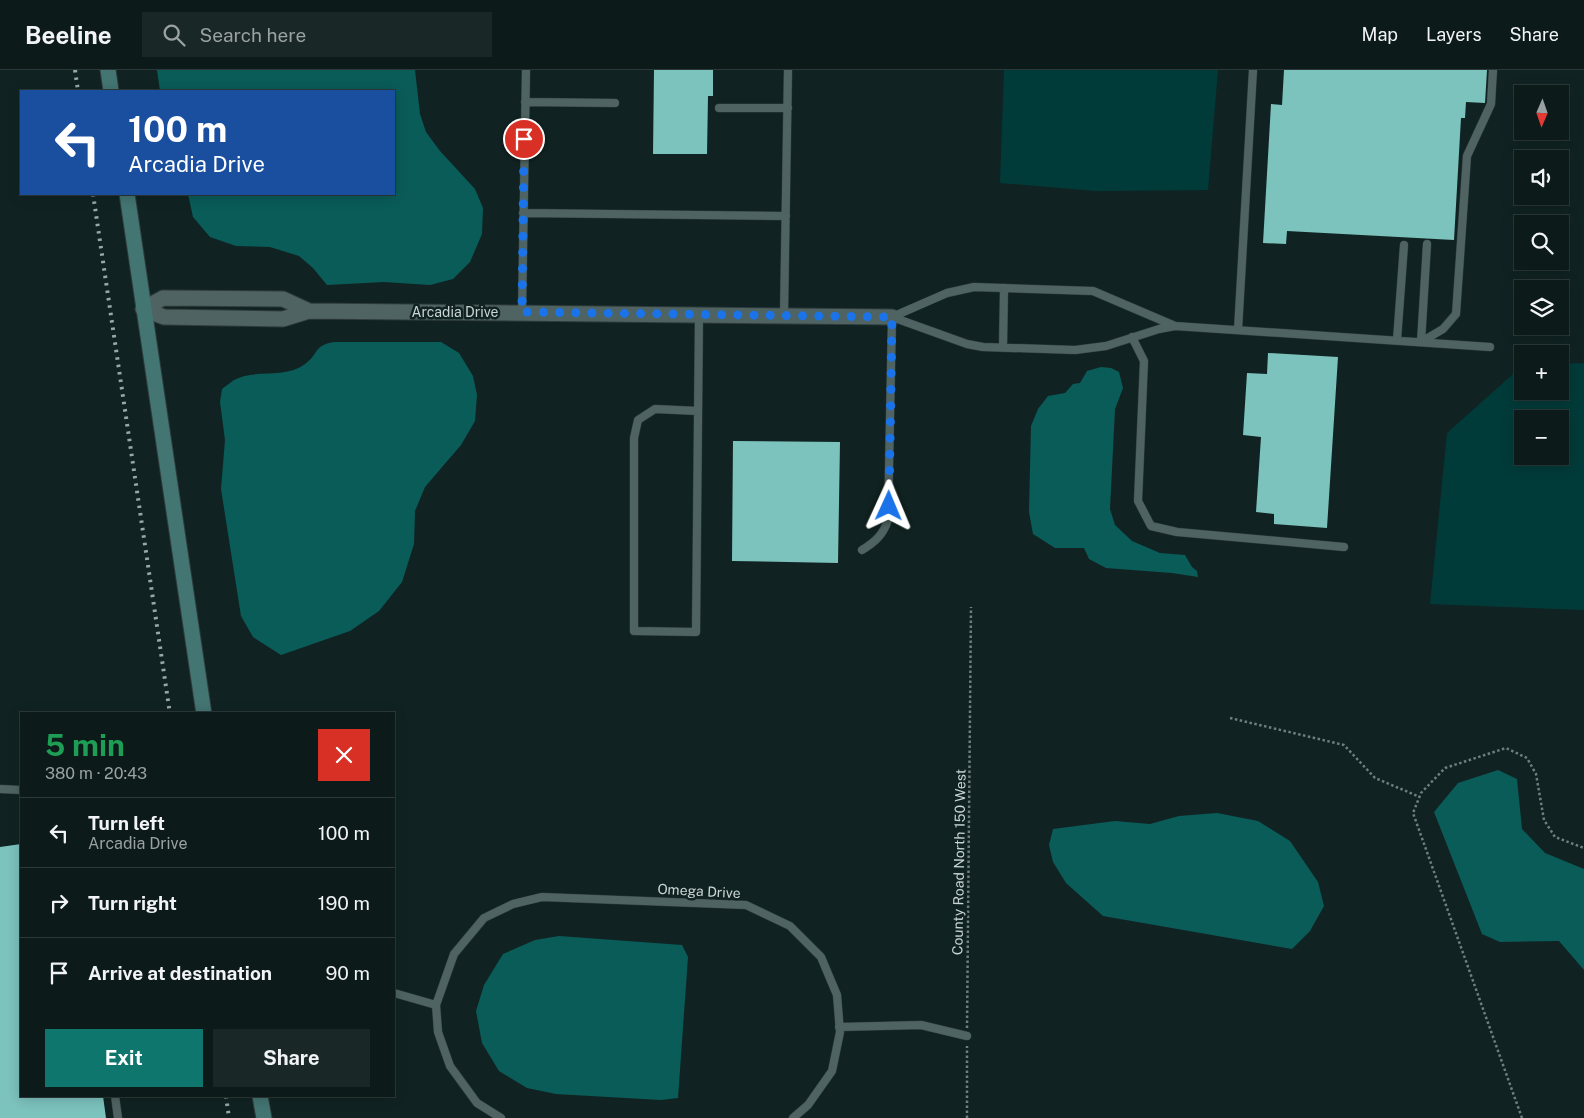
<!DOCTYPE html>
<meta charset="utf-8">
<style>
:root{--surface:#0c1a1a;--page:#1a2727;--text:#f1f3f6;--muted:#9aa1a2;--line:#2c3839;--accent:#0f766e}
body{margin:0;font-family:"Public Sans",sans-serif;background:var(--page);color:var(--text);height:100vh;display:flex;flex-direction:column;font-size:19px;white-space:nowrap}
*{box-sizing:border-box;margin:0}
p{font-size:16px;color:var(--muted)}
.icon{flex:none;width:28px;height:28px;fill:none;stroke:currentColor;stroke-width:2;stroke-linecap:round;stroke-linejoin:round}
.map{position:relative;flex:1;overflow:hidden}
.drawer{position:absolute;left:20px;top:642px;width:375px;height:385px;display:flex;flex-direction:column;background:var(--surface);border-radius:0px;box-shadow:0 2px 12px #0003,0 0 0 1px var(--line)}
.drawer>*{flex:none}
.top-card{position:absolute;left:20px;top:20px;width:375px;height:105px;border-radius:0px;box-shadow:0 2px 12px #0003,0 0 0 1px var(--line);background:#1a4fa0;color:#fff;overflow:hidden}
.needle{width:32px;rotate:182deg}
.fabs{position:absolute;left:1514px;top:15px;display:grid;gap:10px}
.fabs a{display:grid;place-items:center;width:55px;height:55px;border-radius:0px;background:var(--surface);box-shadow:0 2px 12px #0003,0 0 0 1px var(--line);font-size:25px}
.pin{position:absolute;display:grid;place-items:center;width:42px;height:42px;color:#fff;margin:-21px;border:2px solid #fff;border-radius:50%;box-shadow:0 1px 5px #0007}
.me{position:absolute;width:55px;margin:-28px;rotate:1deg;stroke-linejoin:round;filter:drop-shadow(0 0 4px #0008)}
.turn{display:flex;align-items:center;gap:18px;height:105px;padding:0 25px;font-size:22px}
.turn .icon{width:65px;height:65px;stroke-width:2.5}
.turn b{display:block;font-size:35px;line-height:42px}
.round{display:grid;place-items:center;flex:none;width:52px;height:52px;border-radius:0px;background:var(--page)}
.head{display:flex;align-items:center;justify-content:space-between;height:85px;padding:0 25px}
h1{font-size:30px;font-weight:700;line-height:38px;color:#1e9e55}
.action{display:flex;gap:10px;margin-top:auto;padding:10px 25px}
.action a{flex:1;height:58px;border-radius:0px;background:var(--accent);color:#fff;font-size:20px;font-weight:700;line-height:58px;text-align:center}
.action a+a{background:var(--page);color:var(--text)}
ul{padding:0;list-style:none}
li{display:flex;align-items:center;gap:15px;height:70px;padding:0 25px;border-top:1px solid var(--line)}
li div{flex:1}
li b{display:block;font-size:19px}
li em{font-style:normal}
header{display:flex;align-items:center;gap:30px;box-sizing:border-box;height:70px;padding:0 25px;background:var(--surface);border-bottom:1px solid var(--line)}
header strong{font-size:24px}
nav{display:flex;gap:28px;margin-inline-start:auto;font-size:18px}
.search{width:350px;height:45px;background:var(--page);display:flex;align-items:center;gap:12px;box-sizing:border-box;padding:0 18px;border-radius:0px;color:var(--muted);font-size:19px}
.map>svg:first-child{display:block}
.green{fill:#003b39;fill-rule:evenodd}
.water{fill:#0a5c59}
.building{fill:#7cc2bd}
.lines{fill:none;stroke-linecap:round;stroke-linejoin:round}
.lane-casing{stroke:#303c3c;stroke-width:9}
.street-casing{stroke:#303c3c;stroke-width:17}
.secondary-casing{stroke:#303c3c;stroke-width:17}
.path{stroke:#707f7e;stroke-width:2.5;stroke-dasharray:2.5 2.5;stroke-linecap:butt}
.lane{stroke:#4f6462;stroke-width:8}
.street{stroke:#4f6462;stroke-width:15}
.secondary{stroke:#437572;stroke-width:15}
.rail{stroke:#99a7a6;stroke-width:4;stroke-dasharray:2.5 5;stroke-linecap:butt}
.route{stroke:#1a73e8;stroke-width:9;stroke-dasharray:0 16.2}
.labels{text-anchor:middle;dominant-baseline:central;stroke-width:5;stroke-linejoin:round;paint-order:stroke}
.street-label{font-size:14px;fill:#c9d5d4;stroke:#102322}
</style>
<header>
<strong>Beeline</strong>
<div class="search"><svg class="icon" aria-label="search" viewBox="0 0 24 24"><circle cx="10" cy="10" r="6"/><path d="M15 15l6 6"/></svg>Search here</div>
<nav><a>Map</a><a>Layers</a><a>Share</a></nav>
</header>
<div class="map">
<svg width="1584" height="1048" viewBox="0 0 1584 1048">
<rect width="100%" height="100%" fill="#102322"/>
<path class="green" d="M1004,0H1218L1208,120L1096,121L1000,113Z
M1584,293V540L1430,534L1447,363L1522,296V321H1560V294ZM1522,349H1560V386H1522Z"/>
<path class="water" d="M157,0H415L420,44L426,62L440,81L475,119L483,138L482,164L470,192L453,209L430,215L384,212L327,215L313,198L299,186L270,177L236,176L210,167L193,147L188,124H394V21H160Z
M335,272H441L459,283L473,306L477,325L475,351L461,375L425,417L415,441L414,474L402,512L379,541L350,561L281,585L253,567L241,546L221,419L225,370L220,332L222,319C226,316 230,313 234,310C256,298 283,310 305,294C320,283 313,275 335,272Z
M1101,297L1111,298L1119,302L1123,318L1115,339L1110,439L1115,455L1132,471L1160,483L1185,485L1192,497L1197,501L1198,507L1172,503L1106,498L1089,489L1084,478H1055L1033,464L1029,442L1031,356L1038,339L1048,326L1065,323L1073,314L1080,313L1087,301Z
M1498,700L1517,709L1522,759L1545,783L1584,799V900L1559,871L1500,872L1482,864L1434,742L1458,713Z
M1217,743L1258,751L1290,771L1318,812L1324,836L1310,861L1292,879L1103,846L1066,813L1053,792L1049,775L1053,759L1115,751L1150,754L1179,746Z
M559,866L682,875L688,887L678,1028L661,1030L556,1024L527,1018L499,1001L482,973L476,941L484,915L503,884L535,870Z"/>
<path class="building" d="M654,0H713V26H708L707,84H653Z
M1284,0H1487L1485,33L1466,32L1465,48H1461L1454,170L1287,161L1286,174L1263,173L1271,34L1282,35Z
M1268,283L1338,287L1327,458L1274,454V444L1256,442L1261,367L1243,365L1247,303L1267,304Z
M733,371L840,372L838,493L732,491Z
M21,774V1026H103L106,1048H0V777Z"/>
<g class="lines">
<g class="lane-casing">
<path id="lane" d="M525,32L615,33
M719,38H788
M523,143L786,146
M522,243L526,0
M784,245L788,0
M1175,256L1093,221L974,217L947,223L892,247L967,274L983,277L1075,280L1106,276L1159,259L1175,256L1490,277
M1238,260L1253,0
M1132,267L1144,291L1138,431L1151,456L1177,462L1344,477
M1397,270L1404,175
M1421,272L1443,259L1456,244L1467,86L1491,34L1493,0
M1421,272L1427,174
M1003,277L1004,218
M698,341L655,339L638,350L634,368V561L696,562L699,244
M862,480C875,472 883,465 888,450L892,247
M0,719L21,720
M394,923L436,935
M839,957L921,955L967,966
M115,1026L118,1048
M501,1048L477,1033L450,996L438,962L436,935L454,884L484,848L513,834L542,827L746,835L790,856L821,887L837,925L840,962L832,1001L808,1035L793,1048"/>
</g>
<g class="street-casing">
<path id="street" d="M143,239L163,228L283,229L309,241L892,247
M143,239L164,247L283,249L309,241"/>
</g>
<g class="secondary-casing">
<path id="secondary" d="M108,0L111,21
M127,124L204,644
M260,1026L264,1048"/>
</g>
<path class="path" d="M1230,648L1344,675L1375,708L1420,727
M967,958L971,537
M967,1048V976
M1522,1048L1413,743L1421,723L1445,698L1506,678L1527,688L1536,704L1544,750L1555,767L1584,778"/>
<use href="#lane" class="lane"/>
<use href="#street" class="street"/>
<use href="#secondary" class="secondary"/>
<path class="rail" d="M75,0L78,21
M93,124L170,644
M226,1026L229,1048"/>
</g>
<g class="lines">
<path class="route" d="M524,69L522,242L892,247L889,436"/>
</g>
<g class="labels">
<g class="street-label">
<text x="455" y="242">Arcadia Drive</text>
<text transform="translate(959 792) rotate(-89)">County Road North 150 West</text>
<text transform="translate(699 821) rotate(3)">Omega Drive</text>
</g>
</g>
</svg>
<div class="fabs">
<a><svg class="needle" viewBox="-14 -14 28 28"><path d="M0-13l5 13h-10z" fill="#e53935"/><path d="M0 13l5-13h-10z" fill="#9aa1a2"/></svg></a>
<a><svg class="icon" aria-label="sound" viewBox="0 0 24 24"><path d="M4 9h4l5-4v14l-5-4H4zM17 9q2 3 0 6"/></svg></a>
<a><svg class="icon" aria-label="search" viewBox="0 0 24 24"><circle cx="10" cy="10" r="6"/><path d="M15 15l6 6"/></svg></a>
<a><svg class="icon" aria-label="layers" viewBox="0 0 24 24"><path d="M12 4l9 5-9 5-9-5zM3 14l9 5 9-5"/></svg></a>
<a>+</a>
<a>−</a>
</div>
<div class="pin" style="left:524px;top:69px;background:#d93025"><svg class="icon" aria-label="arrive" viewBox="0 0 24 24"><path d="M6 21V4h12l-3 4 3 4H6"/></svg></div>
<svg class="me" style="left:889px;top:436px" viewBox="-20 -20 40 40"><path d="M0-17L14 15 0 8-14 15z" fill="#1a73e8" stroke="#fff" stroke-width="4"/></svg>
<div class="top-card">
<div class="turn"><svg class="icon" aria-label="left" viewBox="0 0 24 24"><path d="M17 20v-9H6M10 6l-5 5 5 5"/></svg><div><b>100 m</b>Arcadia Drive</div></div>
</div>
<section class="drawer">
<div class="head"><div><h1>5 min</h1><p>380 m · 20:43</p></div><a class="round" style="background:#d93025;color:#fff"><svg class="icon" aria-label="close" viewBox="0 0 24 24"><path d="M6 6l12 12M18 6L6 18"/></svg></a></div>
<ul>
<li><svg class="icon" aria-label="left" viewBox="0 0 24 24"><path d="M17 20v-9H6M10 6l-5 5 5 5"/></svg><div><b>Turn left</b><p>Arcadia Drive</p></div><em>100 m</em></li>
<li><svg class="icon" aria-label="right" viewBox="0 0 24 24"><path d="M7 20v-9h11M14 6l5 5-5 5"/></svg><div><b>Turn right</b></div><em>190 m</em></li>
<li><svg class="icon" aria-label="arrive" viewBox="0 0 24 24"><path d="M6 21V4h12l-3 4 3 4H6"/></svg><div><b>Arrive at destination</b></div><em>90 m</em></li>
</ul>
<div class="action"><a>Exit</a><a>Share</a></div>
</section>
</div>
